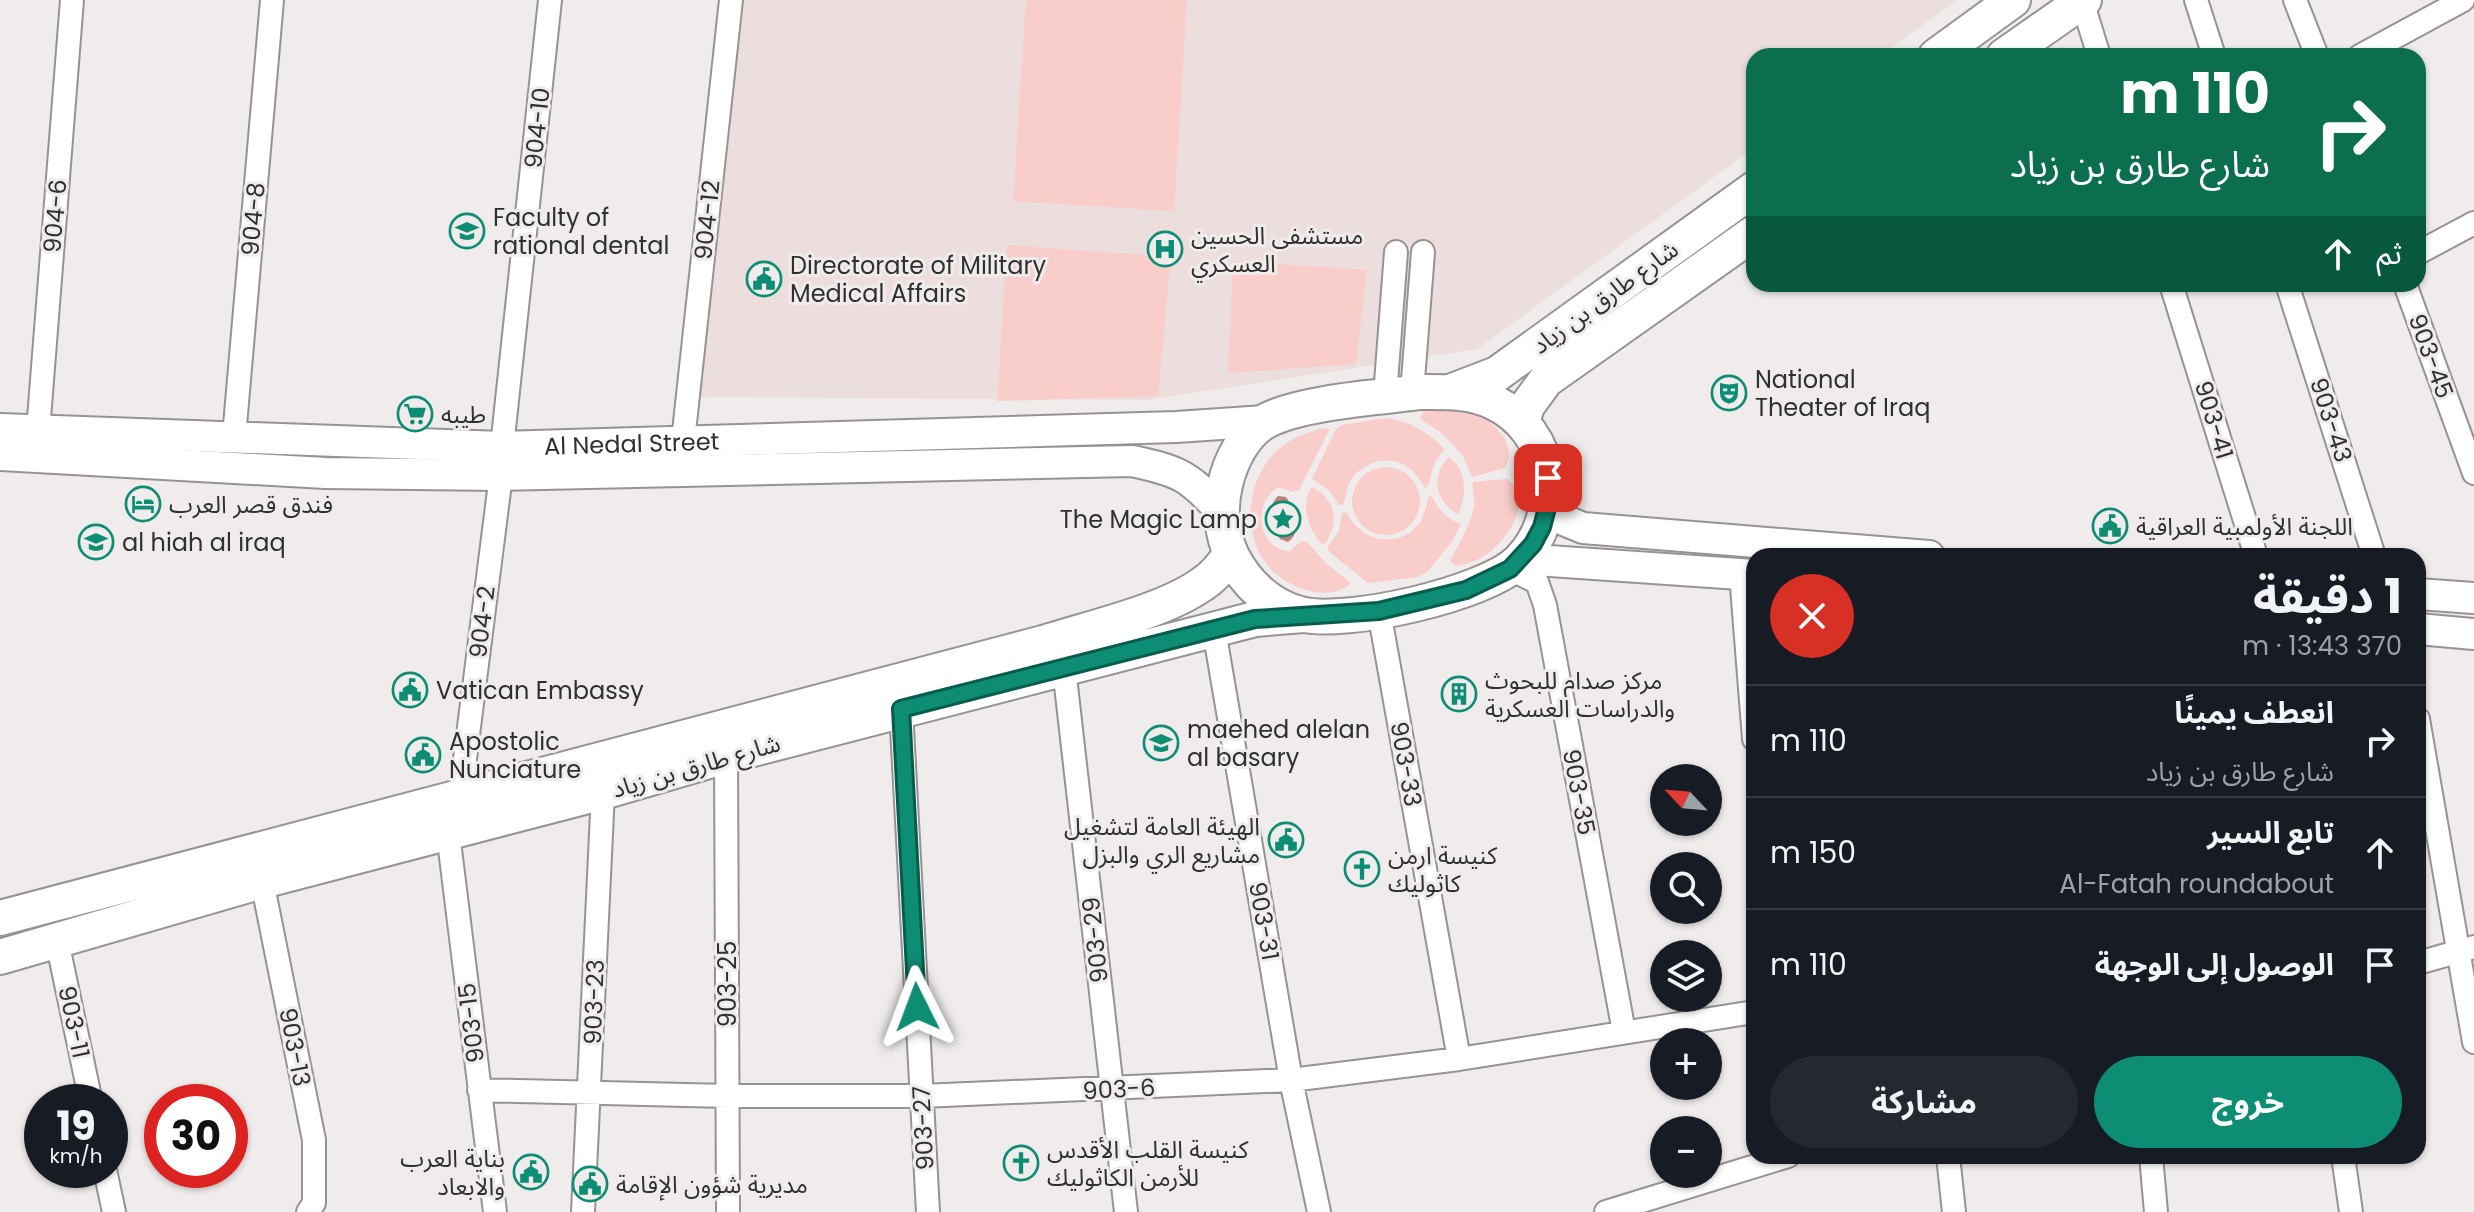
<!DOCTYPE html>
<html lang="ar">
<meta charset="utf-8">
<style>
:root{--surface:#171b24;--page:#242831;--text:#f1f3f6;--muted:#9ea1a6;--line:#363941;--accent:#0d8d73}
body{margin:0;font-family:Poppins,"Noto Sans Arabic",sans-serif;background:var(--page);color:var(--text);direction:rtl;height:100vh;display:flex;flex-direction:column;font-size:30px;white-space:nowrap}
*{box-sizing:border-box;margin:0}
p{font-size:26px;color:var(--muted)}
.icon{flex:none;width:44px;height:44px;fill:none;stroke:currentColor;stroke-width:2;stroke-linecap:round;stroke-linejoin:round}
.map{position:relative;flex:1;overflow:hidden;direction:ltr}
.drawer{position:absolute;left:1746px;top:548px;width:680px;height:616px;display:flex;flex-direction:column;background:var(--surface);border-radius:24px;box-shadow:0 2px 6px #0004;direction:rtl}
.drawer>*{flex:none}
.top-card{position:absolute;left:1746px;top:48px;width:680px;height:244px;border-radius:24px;box-shadow:0 2px 6px #0004;direction:rtl;background:#0b6e4f;color:#fff;overflow:hidden}
.needle{width:52px;rotate:296deg}
.controls{position:absolute;left:1650px;top:764px;display:grid;gap:16px}
.controls a{display:grid;place-items:center;width:72px;height:72px;border-radius:50%;background:var(--surface);box-shadow:0 2px 6px #0004;font-size:40px}
.speed{position:absolute;left:24px;top:1084px;display:flex;gap:16px;font-size:40px;font-weight:700;text-align:center}
.speed>*{display:grid;place-content:center;width:104px;height:104px;border-radius:50%;background:var(--surface);box-shadow:0 2px 6px #0004;line-height:1}
.speed small{font-size:20px;font-weight:400}
.speed .limit{border:12px solid #d22;background:#fff;color:#111}
.pin{position:absolute;display:grid;place-items:center;width:68px;height:68px;color:#fff;margin:-34px;border-radius:16px;box-shadow:0 4px 12px #0006}
.me{position:absolute;width:88px;margin:-44px;rotate:357deg;stroke-linejoin:round;filter:drop-shadow(0 0 6px #0008)}
.turn{display:flex;align-items:center;gap:28px;height:168px;padding:0 24px;font-size:36px}
.turn .icon{width:104px;height:104px;stroke-width:2.5}
.turn b{display:block;font-size:56px;line-height:68px}
.then{display:flex;align-items:center;height:76px;padding:0 24px;background:#0003;gap:16px;font-size:30px}
.round{display:grid;place-items:center;flex:none;width:84px;height:84px;border-radius:42px;background:var(--page)}
.summary{display:flex;align-items:center;justify-content:space-between;height:136px;padding:0 24px}
h1{font-size:48px;font-weight:700;line-height:60px}
.primary-button{display:flex;gap:16px;margin-top:auto;padding:16px 24px}
.primary-button a{flex:1;height:92px;border-radius:48px;background:var(--accent);color:#fff;font-size:32px;font-weight:700;line-height:92px;text-align:center}
.primary-button a+a{background:var(--page);color:var(--text)}
ul{padding:0;list-style:none}
li{display:flex;align-items:center;gap:24px;height:112px;padding:0 24px;border-top:2px solid var(--line)}
li div{flex:1}
li b{display:block;font-size:30px}
li em{font-style:normal}
.map>svg:first-child{display:block}
.built{fill:#ebdedd}
.green{fill:#f9cdca}
.water{fill:#be7f7b}
.lines{fill:none;stroke-linecap:round;stroke-linejoin:round}
.street-casing{stroke:#969392;stroke-width:26}
.secondary-casing{stroke:#969392;stroke-width:34}
.primary-casing{stroke:#969392;stroke-width:38}
.street{stroke:#fff;stroke-width:22}
.secondary{stroke:#fff;stroke-width:30}
.primary{stroke:#fff;stroke-width:34}
.route-casing{stroke:#085c4b;stroke-width:20}
.route{stroke:#0d8d73;stroke-width:14}
.labels{text-anchor:middle;dominant-baseline:central;stroke-width:6;stroke-linejoin:round;paint-order:stroke}
.street-label{font-size:24px;fill:#313030;stroke:#f0ecec}
.poi-label{font-size:24px;fill:#313030;stroke:#f0ecec;text-anchor:start}
</style>
<div class="map">
<svg width="2474" height="1212" viewBox="0 0 2474 1212">
<rect width="100%" height="100%" fill="#f0ecec"/>
<path class="built" d="M744,0H1957L1880,56H1754V148L1477,349L1147,400L697,397Z"/>
<path class="green" d="M1026,0H1187L1174,211L1013,201Z
M1007,245L1171,257L1158,396L997,401Z
M1233,261L1367,270L1356,364L1228,373Z
M1434,407C1441,407 1448,406 1454,407C1481,411 1522,438 1505,468L1472,477L1463,456L1443,434L1420,419L1424,410Z
M1386,418C1407,420 1432,434 1445,450C1427,467 1435,476 1426,489C1420,482 1417,474 1409,468C1391,454 1363,461 1351,480C1346,487 1346,497 1343,505H1339L1329,490L1312,479L1336,429L1342,425Z
M1322,428L1330,429L1299,490L1293,492L1278,487C1253,502 1256,549 1290,551L1301,541L1307,542L1327,564L1351,583C1329,605 1281,586 1265,562C1239,525 1249,467 1288,442C1298,435 1311,432 1322,428Z
M1449,457C1467,468 1467,497 1458,514C1435,502 1430,475 1449,457Z
M1352 501a34 34 0 1 1 68 0a34 34 0 1 1-68 0Z
M1507,479C1536,498 1508,539 1487,554C1479,560 1467,564 1457,566L1450,561C1459,544 1469,527 1474,508C1476,498 1471,491 1473,482Z
M1312,487C1336,499 1341,525 1323,545C1309,531 1299,505 1312,487Z
M1429,496L1432,497C1440,511 1445,518 1461,524L1451,543L1428,571L1418,577L1368,583L1328,551L1327,548L1339,531L1342,513L1346,512C1351,519 1355,527 1363,532C1382,545 1408,541 1421,521C1425,513 1426,504 1429,496Z"/>
<path class="water" d="M1278,496L1286,497C1295,510 1303,531 1288,542L1280,539C1273,527 1266,507 1278,496Z"/>
<g class="lines">
<g class="street-casing">
<path id="street" d="M2196,0L2214,56
M2295,0L2317,56
M2082,1L2099,56
M2360,56L2463,0
M2418,253L2474,223
M2171,284L2256,556
M2287,284L2374,556
M2405,284L2474,473
M1412,393L1423,252
M1385,396L1396,252
M38,431L72,0
M234,437L272,0
M683,441L731,0
M1510,569L1537,582L1545,605L1624,1032
M1741,574L1754,739
M1379,611L1459,1059
M1214,630L1291,1080L1319,1212
M1064,668L1126,1212
M901,709L928,1212
M2418,719L2474,1042
M726,756L728,1212
M460,798L501,475L502,447L550,0
M448,833L495,1212
M262,881L314,1140V1203L308,1212
M57,941L91,1102
M2418,963L2474,947
M479,1090L728,1096H922L1291,1080L1459,1059L1754,1012
M1948,1156L1954,1212
M2151,1156L2156,1212
M2343,1156L2351,1212
M105,1170L114,1212
M583,1212L603,792
M1606,1212L1788,1156"/>
</g>
<g class="secondary-casing">
<g id="secondary">
<path id="s1" d="M0,429L502,447L1176,427L1265,421"/>
<path d="M0,455L325,473L501,475L1132,461C1180,471 1189,476 1222,512"/>
<path d="M1547,508L1566,521L1583,528L1929,556"/>
<path d="M1521,559L1754,575"/>
<path d="M2418,594L2474,598"/>
<path d="M2418,629L2474,634"/>
</g>
</g>
<g class="primary-casing">
<path id="primary" d="M1936,56L2013,0
M2004,56L2084,0
M1421,392C1446,392 1470,391 1493,402C1554,430 1566,514 1519,561C1486,594 1345,626 1300,614C1270,606 1246,584 1232,556C1222,535 1219,509 1225,485C1230,462 1244,433 1266,421C1300,402 1382,397 1421,392Z
M1450,392L1497,374L1754,189
M1522,423L1527,406L1546,380L1754,233
M0,918L1043,643C1090,628 1162,612 1201,585C1214,577 1222,566 1231,554
M0,957L262,881L603,792L726,756L1255,619L1303,615"/>
</g>
<use href="#street" class="street"/>
<use href="#secondary" class="secondary"/>
<use href="#primary" class="primary"/>
</g>
<g class="lines">
<g class="route-casing">
<path id="route" d="M917,1007L901,709L1255,619L1379,611L1466,590L1510,569L1533,544L1542,527L1547,508L1548,478"/>
</g>
<use href="#route" class="route"/>
</g>
<defs>
<g id="university-ring" transform="scale(1.8)"><circle r="9.5" fill="#f0ecec" stroke="#0d8d73" stroke-width="1.5"/><path d="M0-5L7-2L0 1L-7-2ZM-4 1L0 2.5L4 1V4Q0 6-4 4Z" fill="#0d8d73"/></g>
<g id="hospital-ring" transform="scale(1.8)"><circle r="9.5" fill="#f0ecec" stroke="#0d8d73" stroke-width="1.5"/><path d="M-5-5h3v3.5h4V-5h3V5h-3V1.5h-4V5h-3Z" fill="#0d8d73"/></g>
<g id="civic-ring" transform="scale(1.8)"><circle r="9.5" fill="#f0ecec" stroke="#0d8d73" stroke-width="1.5"/><path d="M-.6-6.5H3V-4.5H.6V-3L4-1V1h2V6H-6V1h2V-1L-.6-3ZM-1.2 2.5V6h2.4V2.5Z" fill="#0d8d73"/></g>
<g id="theatre-ring" transform="scale(1.8)"><circle r="9.5" fill="#f0ecec" stroke="#0d8d73" stroke-width="1.5"/><path d="M-5-5.5Q0-4 5-5.5V0Q5 5 0 6Q-5 5-5 0ZM-3.3-2.5H-1v1.5H-3.3ZM1-2.5H3.3v1.5H1ZM-2.8 1Q0 5.5 2.8 1Z" fill="#0d8d73"/></g>
<g id="supermarket-ring" transform="scale(1.8)"><circle r="9.5" fill="#f0ecec" stroke="#0d8d73" stroke-width="1.5"/><path d="M-6-5.5h2.5l.6 2H6L4.5 2H-2.5L-4.4-4H-6ZM-1.5 3.2a1.3 1.3 0 1 0 .1 0ZM3 3.2a1.3 1.3 0 1 0 .1 0Z" fill="#0d8d73"/></g>
<g id="hotel-ring" transform="scale(1.8)"><circle r="9.5" fill="#f0ecec" stroke="#0d8d73" stroke-width="1.5"/><path d="M-6-4.5h1.5V1H6V5H4.5V3h-9V5H-6ZM-4 0a1.8 1.8 0 1 1 3.6 0ZM.5 0V-2.5h3Q6-2.5 6 0Z" fill="#0d8d73"/></g>
<g id="sight-ring" transform="scale(1.8)"><circle r="9.5" fill="#f0ecec" stroke="#0d8d73" stroke-width="1.5"/><path d="M0-6L1.8-2.2L6-1.7L2.9 1.2L3.7 5.4L0 3.3L-3.7 5.4L-2.9 1.2L-6-1.7L-1.8-2.2Z" fill="#0d8d73"/></g>
<g id="school-ring" transform="scale(1.8)"><circle r="9.5" fill="#f0ecec" stroke="#0d8d73" stroke-width="1.5"/><path d="M0-5L7-2L0 1L-7-2ZM-4 1L0 2.5L4 1V4Q0 6-4 4Z" fill="#0d8d73"/></g>
<g id="building-ring" transform="scale(1.8)"><circle r="9.5" fill="#f0ecec" stroke="#0d8d73" stroke-width="1.5"/><path d="M-4-6H4V6H1V3H-1V6H-4ZM-2.5-4.3h1.7v1.8h-1.7ZM.8-4.3h1.7v1.8H.8ZM-2.5-1h1.7V.8h-1.7ZM.8-1h1.7V.8H.8Z" fill="#0d8d73"/></g>
<g id="church-ring" transform="scale(1.8)"><circle r="9.5" fill="#f0ecec" stroke="#0d8d73" stroke-width="1.5"/><path d="M-1.2-6h2.4v3.5h3.3v2.4h-3.3V6h-2.4V-.1h-3.3v-2.4h3.3Z" fill="#0d8d73"/></g>
</defs>
<g fill-rule="evenodd">
<use href="#university-ring" x="467" y="231"/>
<use href="#hospital-ring" x="1165" y="249"/>
<use href="#civic-ring" x="764" y="279"/>
<use href="#theatre-ring" x="1729" y="393"/>
<use href="#supermarket-ring" x="415" y="414"/>
<use href="#hotel-ring" x="143" y="504"/>
<use href="#sight-ring" x="1283" y="519"/>
<use href="#civic-ring" x="2110" y="526"/>
<use href="#school-ring" x="96" y="542"/>
<use href="#civic-ring" x="410" y="690"/>
<use href="#building-ring" x="1459" y="694"/>
<use href="#school-ring" x="1161" y="743"/>
<use href="#civic-ring" x="423" y="755"/>
<use href="#civic-ring" x="1286" y="840"/>
<use href="#church-ring" x="1362" y="869"/>
<use href="#church-ring" x="1021" y="1163"/>
<use href="#civic-ring" x="531" y="1172"/>
<use href="#civic-ring" x="590" y="1184"/>
</g>
<g class="labels">
<g class="street-label">
<text transform="translate(537 128) rotate(-84)">904-10</text>
<text transform="translate(55 216) rotate(-85)">904-6</text>
<text transform="translate(253 219) rotate(-85)">904-8</text>
<text transform="translate(707 220) rotate(-84)">904-12</text>
<text transform="translate(1605 297) rotate(-36)">شارع طارق بن زياد</text>
<text transform="translate(2431 356) rotate(70)">903-45</text>
<text transform="translate(2214 420) rotate(73)">903-41</text>
<text transform="translate(2331 420) rotate(72)">903-43</text>
<text stroke="none"><textPath href="#s1" startOffset="632">Al Nedal Street</textPath></text>
<text transform="translate(482 622) rotate(-83)">904-2</text>
<text transform="translate(1406 764) rotate(80)">903-33</text>
<text transform="translate(696 766) rotate(-16)">شارع طارق بن زياد</text>
<text transform="translate(1579 792) rotate(79)">903-35</text>
<text transform="translate(1264 921) rotate(80)">903-31</text>
<text transform="translate(1095 940) rotate(-96)">903-29</text>
<text transform="translate(727 984) rotate(-90)">903-25</text>
<text transform="translate(594 1002) rotate(-88)">903-23</text>
<text transform="translate(74 1022) rotate(78)">903-11</text>
<text transform="translate(471 1023) rotate(-97)">903-15</text>
<text transform="translate(295 1047) rotate(79)">903-13</text>
<text transform="translate(1119 1089) rotate(-3)">903-6</text>
<text transform="translate(923 1128) rotate(-93)">903-27</text>
</g>
<g class="poi-label">
<text x="493" y="217">Faculty of<tspan x="493" dy="28">rational dental</tspan></text>
<text x="1191" y="235">مستشفى الحسين<tspan x="1191" dy="28">العسكري</tspan></text>
<text x="790" y="265">Directorate of Military<tspan x="790" dy="28">Medical Affairs</tspan></text>
<text x="1755" y="379">National<tspan x="1755" dy="28">Theater of Iraq</tspan></text>
<text x="441" y="414">طيبه</text>
<text x="169" y="504">فندق قصر العرب</text>
<text x="1257" y="519" text-anchor="end">The Magic Lamp</text>
<text x="2136" y="526">اللجنة الأولمبية العراقية</text>
<text x="122" y="542">al hiah al iraq</text>
<text x="1485" y="680">مركز صدام للبحوث<tspan x="1485" dy="28">والدراسات العسكرية</tspan></text>
<text x="436" y="690">Vatican Embassy</text>
<text x="1187" y="729">maehed alelan<tspan x="1187" dy="28">al basary</tspan></text>
<text x="449" y="741">Apostolic<tspan x="449" dy="28">Nunciature</tspan></text>
<text x="1260" y="826" text-anchor="end">الهيئة العامة لتشغيل<tspan x="1260" dy="28">مشاريع الري والبزل</tspan></text>
<text x="1388" y="855">كنيسة ارمن<tspan x="1388" dy="28">كاثوليك</tspan></text>
<text x="1047" y="1149">كنيسة القلب الأقدس<tspan x="1047" dy="28">للأرمن الكاثوليك</tspan></text>
<text x="505" y="1158" text-anchor="end">بناية العرب<tspan x="505" dy="28">والابعاد</tspan></text>
<text x="616" y="1184">مديرية شؤون الإقامة</text>
</g>
</g>
</svg>
<div class="controls">
<a><svg class="needle" viewBox="-14 -14 28 28"><path d="M0-13l5 13h-10z" fill="#e53935"/><path d="M0 13l5-13h-10z" fill="#9ea1a6"/></svg></a>
<a><svg class="icon" aria-label="search" viewBox="0 0 24 24"><circle cx="10" cy="10" r="6"/><path d="M15 15l6 6"/></svg></a>
<a><svg class="icon" aria-label="layers" viewBox="0 0 24 24"><path d="M12 4l9 5-9 5-9-5zM3 14l9 5 9-5"/></svg></a>
<a>+</a>
<a>−</a>
</div>
<div class="speed"><div>19<small>km/h</small></div><div class="limit">30</div></div>
<div class="pin" style="left:1548px;top:478px;background:#d93025"><svg class="icon" aria-label="arrive" viewBox="0 0 24 24"><path d="M6 21V4h12l-3 4 3 4H6"/></svg></div>
<svg class="me" style="left:917px;top:1007px" viewBox="-20 -20 40 40"><path d="M0-17L14 15 0 8-14 15z" fill="#0d8d73" stroke="#fff" stroke-width="4"/></svg>
<div class="top-card">
<div class="turn"><svg class="icon" aria-label="right" viewBox="0 0 24 24"><path d="M7 20v-9h11M14 6l5 5-5 5"/></svg><div><b>110 m</b>شارع طارق بن زياد</div></div>
<div class="then">ثم<svg class="icon" aria-label="ahead" viewBox="0 0 24 24"><path d="M12 20V5M6 11l6-6 6 6"/></svg></div>
</div>
<section class="drawer">
<div class="summary"><div><h1>1 دقيقة</h1><p>370 m · 13:43</p></div><a class="round" style="background:#d93025;color:#fff"><svg class="icon" aria-label="close" viewBox="0 0 24 24"><path d="M6 6l12 12M18 6L6 18"/></svg></a></div>
<ul>
<li><svg class="icon" aria-label="right" viewBox="0 0 24 24"><path d="M7 20v-9h11M14 6l5 5-5 5"/></svg><div><b>انعطف يمينًا</b><p>شارع طارق بن زياد</p></div><em>110 m</em></li>
<li><svg class="icon" aria-label="ahead" viewBox="0 0 24 24"><path d="M12 20V5M6 11l6-6 6 6"/></svg><div><b>تابع السير</b><p>Al-Fatah roundabout</p></div><em>150 m</em></li>
<li><svg class="icon" aria-label="arrive" viewBox="0 0 24 24"><path d="M6 21V4h12l-3 4 3 4H6"/></svg><div><b>الوصول إلى الوجهة</b></div><em>110 m</em></li>
</ul>
<div class="primary-button"><a>خروج</a><a>مشاركة</a></div>
</section>
</div>
